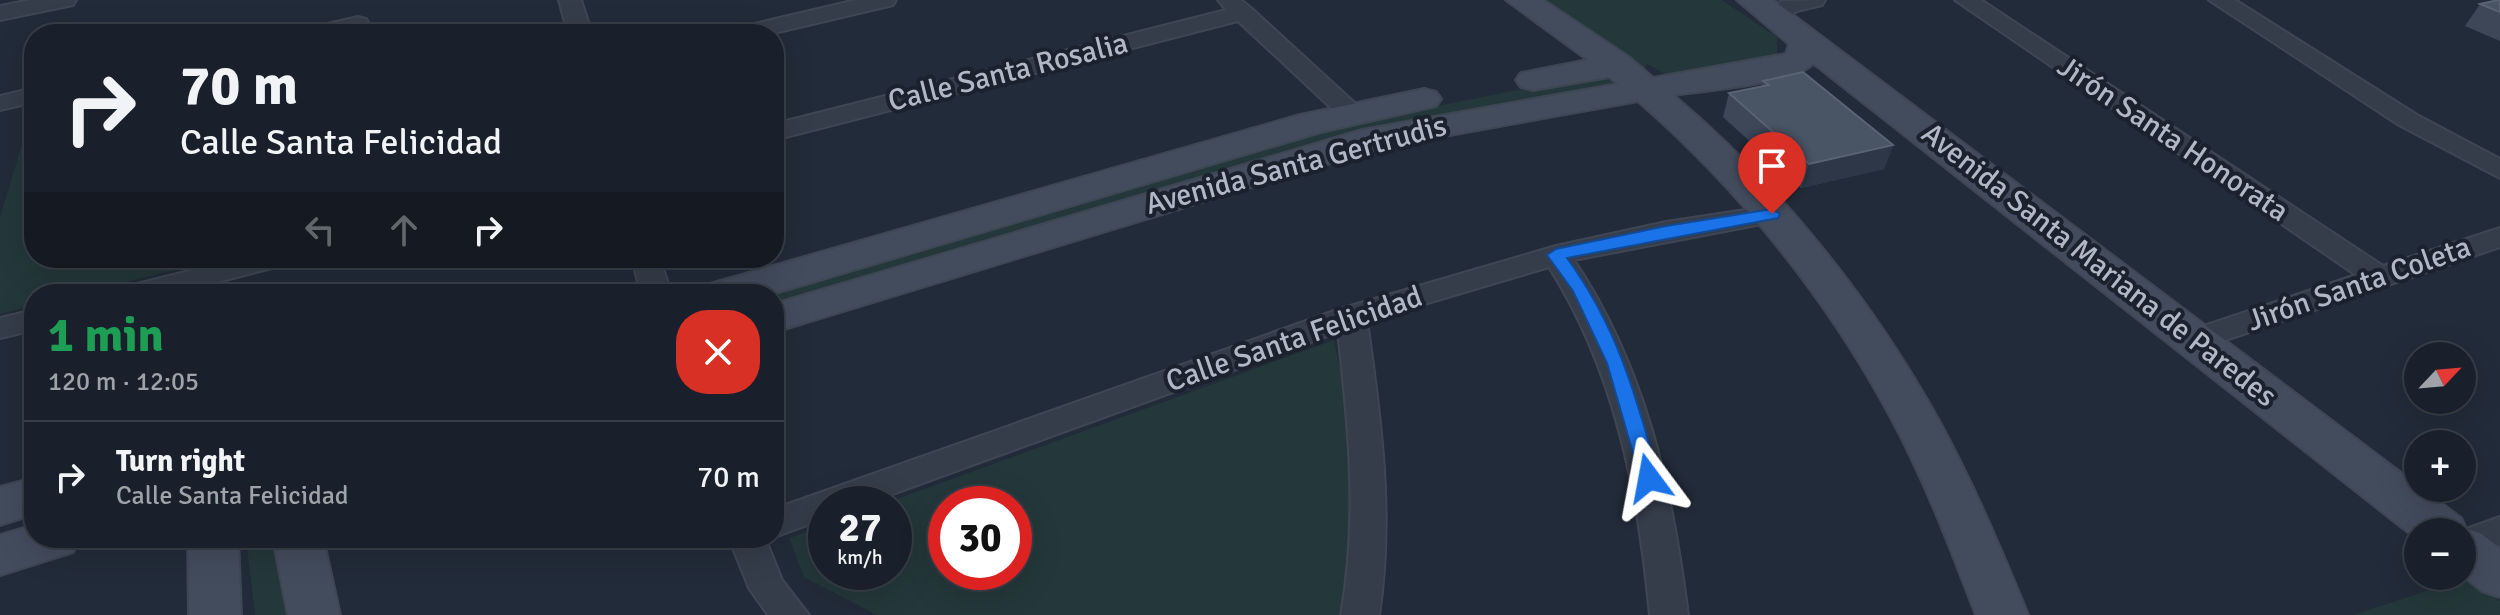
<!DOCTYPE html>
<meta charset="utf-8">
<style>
:root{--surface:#1a202b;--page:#232833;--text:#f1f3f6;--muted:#9fa3a9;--line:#383e47}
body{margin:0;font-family:Signika,sans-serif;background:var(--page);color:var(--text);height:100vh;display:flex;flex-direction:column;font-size:30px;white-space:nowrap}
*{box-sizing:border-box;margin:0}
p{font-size:26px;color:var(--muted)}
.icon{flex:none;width:44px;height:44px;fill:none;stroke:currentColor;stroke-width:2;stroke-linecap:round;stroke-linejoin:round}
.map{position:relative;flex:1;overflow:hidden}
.side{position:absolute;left:24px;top:284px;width:760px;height:264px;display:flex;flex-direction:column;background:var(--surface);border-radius:32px;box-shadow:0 8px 32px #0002,0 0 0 2px var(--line)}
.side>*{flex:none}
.banner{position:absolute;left:24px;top:24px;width:760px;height:244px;border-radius:32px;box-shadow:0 8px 32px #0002,0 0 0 2px var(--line);background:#1a202b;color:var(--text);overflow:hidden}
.needle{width:52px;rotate:64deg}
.controls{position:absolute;left:2404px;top:342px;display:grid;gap:16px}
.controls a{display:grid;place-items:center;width:72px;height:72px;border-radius:50%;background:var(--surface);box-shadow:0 8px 32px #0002,0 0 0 2px var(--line);font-size:40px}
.speed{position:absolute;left:808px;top:486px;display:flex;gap:16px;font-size:40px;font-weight:700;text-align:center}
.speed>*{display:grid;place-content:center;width:104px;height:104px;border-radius:50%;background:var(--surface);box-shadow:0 8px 32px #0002,0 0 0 2px var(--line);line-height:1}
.speed small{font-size:20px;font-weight:400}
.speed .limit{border:12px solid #d22;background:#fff;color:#111}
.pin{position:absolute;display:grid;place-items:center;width:68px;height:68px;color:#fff;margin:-82px -34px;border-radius:50% 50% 50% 0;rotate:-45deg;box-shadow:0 0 8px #0007}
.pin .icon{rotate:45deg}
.me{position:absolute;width:88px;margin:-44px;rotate:347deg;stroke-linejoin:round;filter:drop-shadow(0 0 6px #0008)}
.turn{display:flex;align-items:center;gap:28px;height:168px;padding:0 24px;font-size:36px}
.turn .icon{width:104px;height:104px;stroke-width:2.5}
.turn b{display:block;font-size:56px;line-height:68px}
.lanes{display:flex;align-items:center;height:76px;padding:0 24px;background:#0003;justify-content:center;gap:40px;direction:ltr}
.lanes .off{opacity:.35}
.round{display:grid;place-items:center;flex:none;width:84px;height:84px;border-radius:32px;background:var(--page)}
.headline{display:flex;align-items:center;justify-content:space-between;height:136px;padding:0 24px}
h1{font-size:48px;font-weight:700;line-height:60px;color:#1e9e55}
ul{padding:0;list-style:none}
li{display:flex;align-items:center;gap:24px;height:112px;padding:0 24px;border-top:2px solid var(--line)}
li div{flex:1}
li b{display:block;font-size:30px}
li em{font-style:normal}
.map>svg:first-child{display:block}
.green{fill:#24373a;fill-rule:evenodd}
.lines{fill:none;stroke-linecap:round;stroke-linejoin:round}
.street-casing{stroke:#3f4653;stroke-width:4}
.secondary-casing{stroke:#3f4653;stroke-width:4}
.street{fill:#353d4a;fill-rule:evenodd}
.secondary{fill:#434c5d;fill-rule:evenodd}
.wall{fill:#3d4758}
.shaded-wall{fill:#2d3747}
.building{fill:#495464;stroke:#596373;stroke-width:2}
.route{fill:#1a73e8;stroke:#114b97;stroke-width:2}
.labels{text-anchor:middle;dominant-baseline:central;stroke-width:8;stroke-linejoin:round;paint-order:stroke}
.street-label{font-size:30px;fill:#b0b8c6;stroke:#1b222e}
</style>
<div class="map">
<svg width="2500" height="615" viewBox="0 0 2500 615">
<rect width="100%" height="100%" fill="#222b39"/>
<path class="green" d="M1541,0H1722L1777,37V59L1669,76L1647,64L1644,70Z
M1597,74L1615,83L1341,139L774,308V294H763L1348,124Z
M34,105V258H220L79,294H34V305L0,314V217Z
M1334,340L1356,451L1353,615H877L804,577L789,538L826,525V572H894V504H883ZM946,504H1014V572H946Z
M246,538H284L307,615H255Z
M2463,579L2480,585L2500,601V615H2353Z"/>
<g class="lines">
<g class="street-casing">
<path id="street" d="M31,0H76L73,5L0,20V6Z
M559,0H581L592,34H568Z
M856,0H896L893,5L770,34H729L733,29Z
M1218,0H1241L1251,8L1360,108L1364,113L1360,118H1342L1238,21L774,140V124L1226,10Z
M1825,0L1822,5L1797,11L1777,23L1766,16L1781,1Z
M1955,0H1981L2383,266L2500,228V247L2205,347L2194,350L2183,347L2179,340L2183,333L2356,275Z
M2209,0H2235L2417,115L2500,159V178L2399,125Z
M358,17L366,19L369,24L366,29L344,34H302L306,29Z
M34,88V102L0,110V96Z
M1772,206L1782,208L1786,214L1782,220L1574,260C1646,368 1672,488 1688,615H1650C1638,492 1616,373 1549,267L1367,321C1381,420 1394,516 1379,615H1341C1358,520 1349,427 1338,332L865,504H826V518L774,537V509L1340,309L1556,246L1666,222Z
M241,258H291L287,264L172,294H120L125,287Z
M632,258H660L671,294H641Z
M34,310V330L0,338V318Z
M2500,517V545L2462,559V532H2458Z
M729,538H765L782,580L809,615H768L749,588Z"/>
</g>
<g class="secondary-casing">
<path id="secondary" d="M1506,0H1543L1630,58L1653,78L1786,54L1789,44L1737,0H1773L2461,518L2466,529L2480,533L2500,548V597L2482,591L2462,575V532H2418V540L1813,63C1799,83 1700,91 1673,95C1779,184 1872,300 1939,421C1973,483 2001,549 2028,615H1976C1950,547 1924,478 1889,414C1826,297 1738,188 1638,101L1383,147L774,332V304L1362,130L1618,84L1609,77L1533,90L1521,87L1516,80L1521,73L1588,60Z
M1424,89L1436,92L1441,99L1436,106L1321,132L772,294H704L710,284L1300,115Z
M34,478V514L0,525V487Z
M34,525V538H80L73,552L0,575V535Z
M188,538H238L241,615H189Z
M273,538H323L340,615H288Z"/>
</g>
<use href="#street" class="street"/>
<use href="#secondary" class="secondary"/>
</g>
<path class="wall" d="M2500,0V41L2465,26L2480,4Z
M1763,81L1893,145L1884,169L1801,188L1723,117L1729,93L1761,87Z"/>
<path class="shaded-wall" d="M1893,145L1884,169L1801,188L1809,164Z"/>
<path class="building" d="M2500,0V12L2480,4L2498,0Z
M1803,72L1893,145L1809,164L1729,93L1769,85L1763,81Z"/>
<path class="route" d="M1772,209L1780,214L1778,218L1567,258C1618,328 1636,396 1659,478L1649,486L1642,484L1607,363L1573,291L1547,255L1556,249L1666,226Z"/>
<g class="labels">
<g class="street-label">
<text transform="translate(1008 72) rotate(-14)">Calle Santa Rosalia</text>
<text transform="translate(2173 139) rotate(34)">Jirón Santa Honorata</text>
<text transform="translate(1296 165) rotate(-15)">Avenida Santa Gertrudis</text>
<text transform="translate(2099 265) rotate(38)">Avenida Santa Mariana de Paredes</text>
<text transform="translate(2359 284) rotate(-19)">Jirón Santa Coleta</text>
<text transform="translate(1294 339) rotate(-19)">Calle Santa Felicidad</text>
</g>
</g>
</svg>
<div class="controls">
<a><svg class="needle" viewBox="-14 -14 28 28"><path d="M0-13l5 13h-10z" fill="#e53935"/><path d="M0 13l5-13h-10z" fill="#9fa3a9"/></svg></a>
<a>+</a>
<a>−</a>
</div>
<div class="speed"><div>27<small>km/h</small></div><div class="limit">30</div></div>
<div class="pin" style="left:1772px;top:214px;background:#d93025"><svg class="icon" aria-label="arrive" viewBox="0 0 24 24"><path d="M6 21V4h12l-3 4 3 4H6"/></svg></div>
<svg class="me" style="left:1649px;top:478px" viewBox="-20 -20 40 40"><path d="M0-17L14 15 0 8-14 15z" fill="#1a73e8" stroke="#fff" stroke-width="4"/></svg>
<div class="banner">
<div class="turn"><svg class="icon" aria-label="right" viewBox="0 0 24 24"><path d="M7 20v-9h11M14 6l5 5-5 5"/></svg><div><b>70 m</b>Calle Santa Felicidad</div></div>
<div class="lanes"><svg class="icon off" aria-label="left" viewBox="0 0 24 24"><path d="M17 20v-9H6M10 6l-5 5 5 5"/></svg><svg class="icon off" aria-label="ahead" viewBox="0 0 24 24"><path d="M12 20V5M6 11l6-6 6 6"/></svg><svg class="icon" aria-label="right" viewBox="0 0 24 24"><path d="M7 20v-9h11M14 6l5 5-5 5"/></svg></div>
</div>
<section class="side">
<div class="headline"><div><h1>1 min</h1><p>120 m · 12:05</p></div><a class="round" style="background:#d93025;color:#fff"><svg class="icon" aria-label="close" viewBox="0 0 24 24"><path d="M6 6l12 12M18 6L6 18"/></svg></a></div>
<ul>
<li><svg class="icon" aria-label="right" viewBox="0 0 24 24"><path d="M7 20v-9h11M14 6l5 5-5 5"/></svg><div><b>Turn right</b><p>Calle Santa Felicidad</p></div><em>70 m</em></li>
</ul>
</section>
</div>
